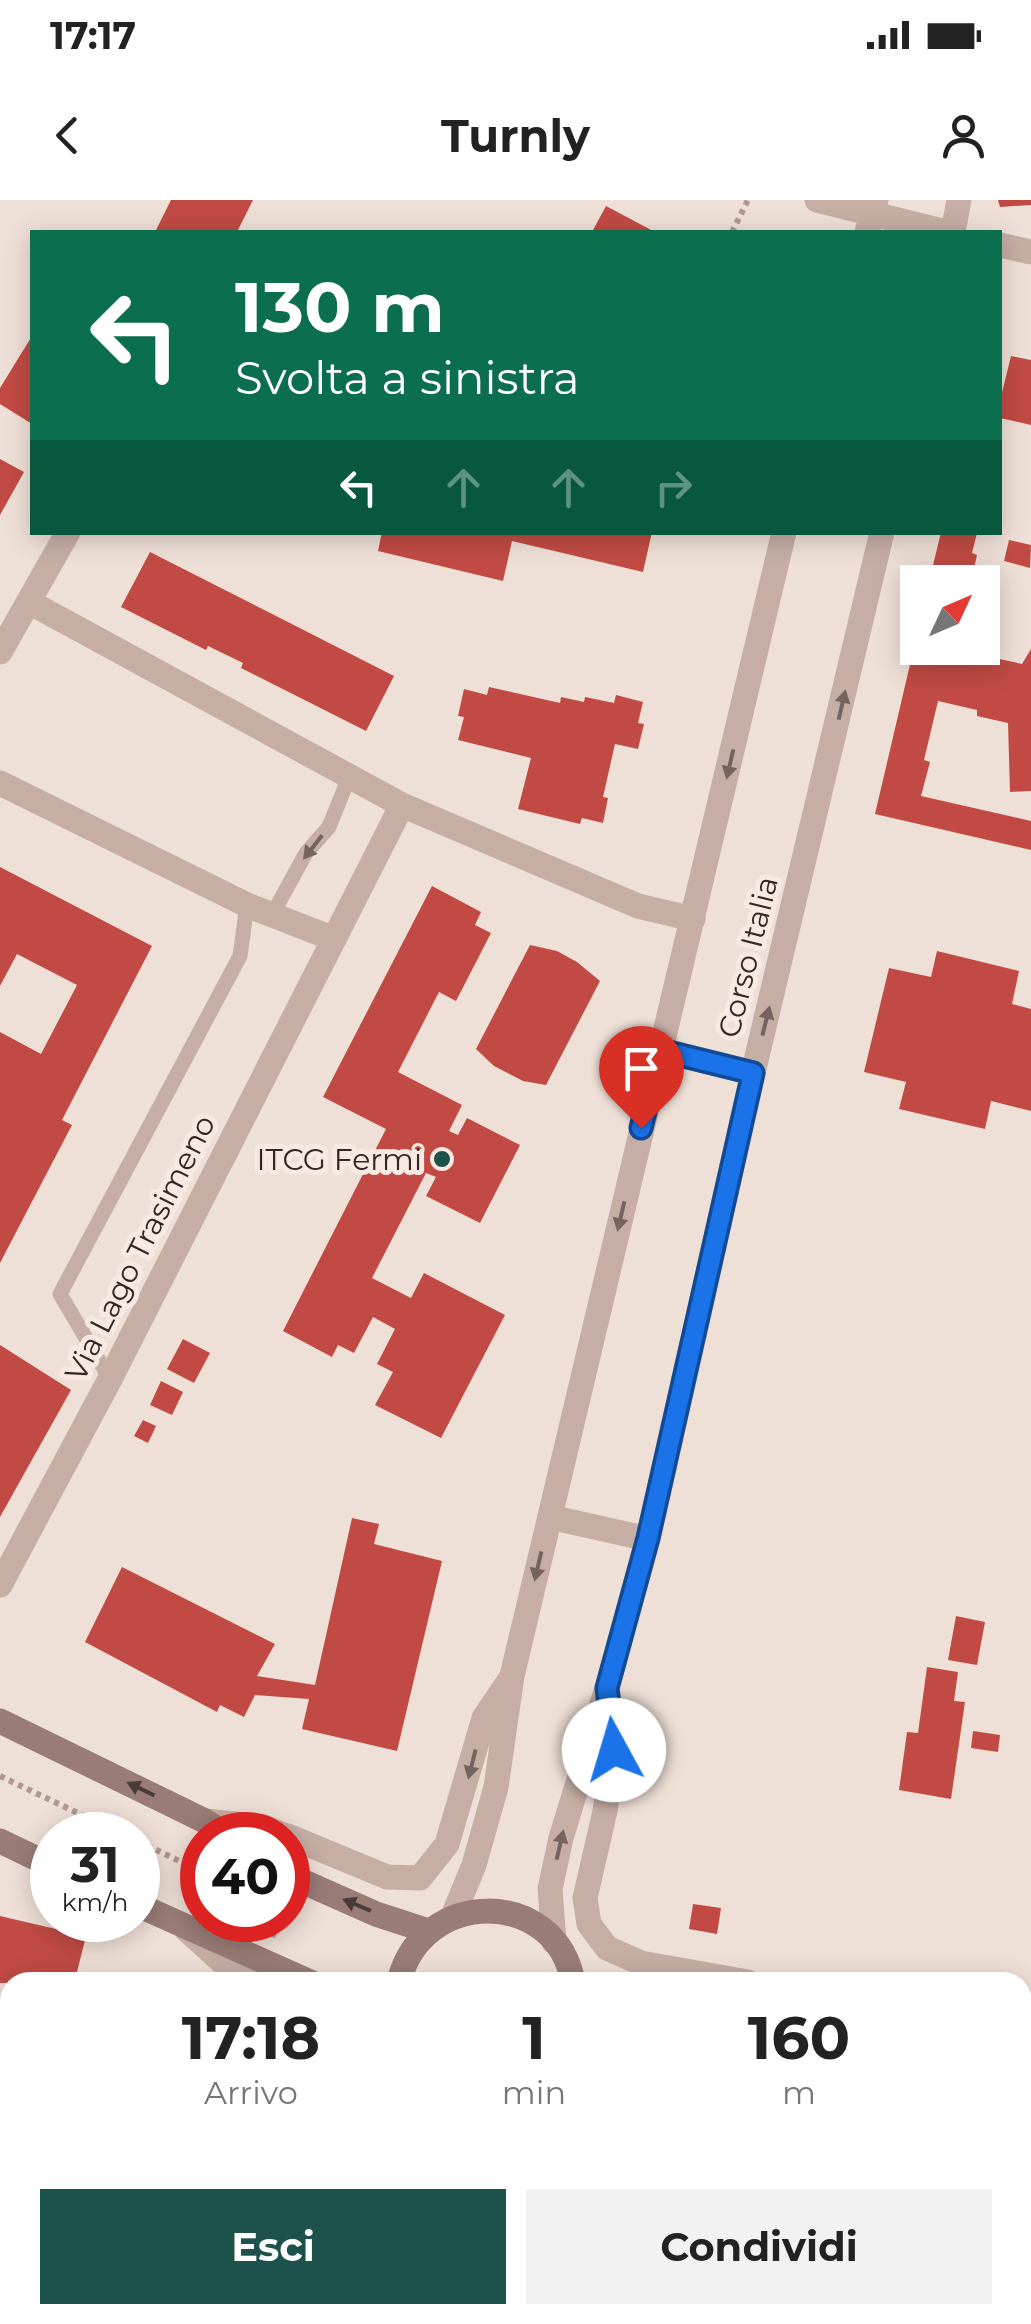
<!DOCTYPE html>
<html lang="it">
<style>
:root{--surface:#fff;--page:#f2f2f2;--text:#222;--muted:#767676;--accent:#1d514c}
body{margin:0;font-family:Montserrat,sans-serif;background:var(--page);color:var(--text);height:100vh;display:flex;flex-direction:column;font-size:38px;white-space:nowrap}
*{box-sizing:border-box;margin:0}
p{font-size:32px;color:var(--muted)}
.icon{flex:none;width:55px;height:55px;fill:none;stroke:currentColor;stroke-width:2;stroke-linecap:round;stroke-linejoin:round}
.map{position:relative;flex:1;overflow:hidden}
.drawer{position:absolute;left:0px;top:1772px;width:1032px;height:352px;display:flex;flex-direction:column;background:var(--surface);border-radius:30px 30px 0 0;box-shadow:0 5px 25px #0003}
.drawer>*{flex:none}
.hud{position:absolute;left:30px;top:30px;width:972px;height:305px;border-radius:0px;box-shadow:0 5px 25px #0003;background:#0b6e4f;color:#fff;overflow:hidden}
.needle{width:65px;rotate:46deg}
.tools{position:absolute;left:900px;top:365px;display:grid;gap:20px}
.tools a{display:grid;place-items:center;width:100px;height:100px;border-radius:0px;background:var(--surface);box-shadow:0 5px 25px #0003;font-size:50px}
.speed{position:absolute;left:30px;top:1612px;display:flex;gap:20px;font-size:50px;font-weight:700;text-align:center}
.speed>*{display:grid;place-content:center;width:130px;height:130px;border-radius:50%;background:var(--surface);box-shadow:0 5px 25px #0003;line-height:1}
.speed small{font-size:25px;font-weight:400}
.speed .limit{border:15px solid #d22;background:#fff;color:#111}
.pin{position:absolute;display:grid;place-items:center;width:85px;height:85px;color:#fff;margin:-102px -42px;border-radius:50% 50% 50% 0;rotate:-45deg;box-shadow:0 0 10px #0007}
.pin .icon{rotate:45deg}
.me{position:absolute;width:110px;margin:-55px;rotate:354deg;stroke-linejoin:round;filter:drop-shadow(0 0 8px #0008)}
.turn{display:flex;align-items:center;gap:35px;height:210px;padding:0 40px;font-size:45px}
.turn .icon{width:130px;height:130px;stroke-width:2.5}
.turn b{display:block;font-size:70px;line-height:85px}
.lanes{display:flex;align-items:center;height:95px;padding:0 40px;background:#0003;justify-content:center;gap:50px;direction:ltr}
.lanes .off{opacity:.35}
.eta{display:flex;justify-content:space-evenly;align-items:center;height:170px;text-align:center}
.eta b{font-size:60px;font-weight:700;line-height:70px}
.button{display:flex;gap:20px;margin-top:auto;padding:20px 40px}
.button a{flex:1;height:115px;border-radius:0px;background:var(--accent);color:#fff;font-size:40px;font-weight:700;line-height:115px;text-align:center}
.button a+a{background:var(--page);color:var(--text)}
.status{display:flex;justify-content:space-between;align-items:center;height:70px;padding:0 50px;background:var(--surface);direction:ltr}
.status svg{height:28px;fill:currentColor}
header{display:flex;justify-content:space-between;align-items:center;height:130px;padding:0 40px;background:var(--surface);font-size:45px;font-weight:700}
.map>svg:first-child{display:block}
.building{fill:#c14b44}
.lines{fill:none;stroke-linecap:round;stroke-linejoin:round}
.path{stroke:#b2978e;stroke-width:6;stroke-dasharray:5 5;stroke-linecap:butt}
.service{stroke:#c6aea4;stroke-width:15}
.minor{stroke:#c6aea4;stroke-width:25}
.tertiary{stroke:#c6aea4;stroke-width:25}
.secondary{stroke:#9a7c76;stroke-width:25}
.oneway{fill:#75645e}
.oneway2{fill:#4c3c39}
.route-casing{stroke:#114b97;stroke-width:25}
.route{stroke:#1a73e8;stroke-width:18}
.poi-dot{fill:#1d514c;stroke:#f8eae3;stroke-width:4}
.labels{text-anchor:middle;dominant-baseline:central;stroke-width:10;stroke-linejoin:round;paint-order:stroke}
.street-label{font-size:30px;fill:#322725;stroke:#f8eae3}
.poi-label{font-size:30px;fill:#322725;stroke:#f8eae3;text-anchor:end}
</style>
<div class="status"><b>17:17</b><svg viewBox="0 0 49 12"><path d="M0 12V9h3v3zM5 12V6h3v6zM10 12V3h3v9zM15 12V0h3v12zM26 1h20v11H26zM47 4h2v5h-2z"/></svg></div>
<header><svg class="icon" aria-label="back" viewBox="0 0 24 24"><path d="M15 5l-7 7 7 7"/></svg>Turnly<svg class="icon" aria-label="person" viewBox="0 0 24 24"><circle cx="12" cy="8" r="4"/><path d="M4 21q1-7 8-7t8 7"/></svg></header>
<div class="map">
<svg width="1031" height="2124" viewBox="0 0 1031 2124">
<rect width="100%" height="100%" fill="#efe0d7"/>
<path class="building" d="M171,0H253L237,32H155Z
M998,0H1031V5L1000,7Z
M606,6L655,32H592Z
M32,136V224L0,204V188Z
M1011,156L1031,160V225L1000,218V201Z
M0,259L24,272L0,315Z
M382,332H652L643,372L512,341L503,381L378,351Z
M941,332L977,333L972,353L977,355L971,382H929Z
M1009,340L1031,345L1030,368L1004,361Z
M150,352L394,476L366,531L241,468L243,463L208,446L206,450L121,407Z
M916,439L918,448H949L1022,464L1031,449V591L1010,592L1008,523L977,516V510L938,501L924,560L930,562L921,596L1031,621V650L875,614Z
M489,487L560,503L561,497L584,502L585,497L614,503L616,495L643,502L638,523L644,524L638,549L615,544L603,597L608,598L603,623L582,618L580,624L518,609L531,558L458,540L464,517L458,516L464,489L487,495Z
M0,667L152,746L62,920L72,925L0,1063V832L41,854L77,785L17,754L0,786Z
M432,686L481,712L475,725L491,733L456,801L439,792L398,872L462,905L449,931L458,935L467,918L520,945L480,1023L426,996L436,977L426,973L372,1078L411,1098L424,1073L505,1115L441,1238L375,1205L393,1172L377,1164L395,1129L373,1117L354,1153L338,1145L332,1157L283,1131L386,929L323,897Z
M530,745L557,751L577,762L600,781L546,885L523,881L494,866L476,849Z
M937,751L1019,771L1012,804L1031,809V911L991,901L985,929L899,909L906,882L864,872L889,768L931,777Z
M183,1139L210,1153L194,1183L167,1169Z
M0,1145L71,1190L0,1317Z
M161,1181L183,1192L172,1215L150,1205Z
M143,1220L156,1226L148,1243L134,1236Z
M352,1318L379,1324L374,1344L442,1361L397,1551L302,1529L309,1499L255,1495L244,1517L220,1505L217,1512L85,1442L122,1367L275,1444L257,1476L315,1485Z
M956,1416L985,1422L977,1465L948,1460Z
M927,1467L958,1472L954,1501L965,1502L951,1599L899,1590L907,1532L918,1533Z
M973,1531L1000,1535L998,1552L971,1548Z
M693,1704L721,1708L717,1734L689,1729Z
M0,1716L86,1736L76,1776L97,1782L0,1783Z
M0,1949L10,1951V2007L0,2004Z
M199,2115H261L259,2124H197Z
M598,2115H653L651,2124H596Z"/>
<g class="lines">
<path class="path" d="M732,32L748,0
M0,1576L124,1635
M138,1641L202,1672
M272,1737L280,1720
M1022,1875H1031"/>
<path class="service" d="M272,715L306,653L329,627L349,577
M110,1179L60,1094L240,756L247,705"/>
<path class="minor" d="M817,0L946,32
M1000,45L1031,52
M31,403L402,605
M0,452L68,332
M0,583L247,705L334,739L402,605L638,706L693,719
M660,850L753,873
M550,1317L648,1339
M0,1385L110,1179L334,739
M0,2119L16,2124"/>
<path class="tertiary" d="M867,32L876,0
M953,32L959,0
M608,1498L614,1550L605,1611L585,1698L589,1724L607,1748L641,1763L748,1782
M205,1621L264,1627L284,1635
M288,1636L387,1677L420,1678L447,1644L484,1518L509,1481
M453,1716L474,1665L496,1587L512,1476L784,332
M187,1730L239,1777L250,1782
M554,1742L550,1689L561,1638L607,1488L648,1339L753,873L882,332
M356,2124L358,2115
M461,2124L463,2115"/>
<path class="secondary" d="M0,1521L205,1621L226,1635
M0,1641L52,1666
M288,1675L376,1714L428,1731
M138,1705L310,1782
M399,1782C421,1688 556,1687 573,1782
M1022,1822H1031
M1022,1926H1031"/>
</g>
<defs><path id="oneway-solid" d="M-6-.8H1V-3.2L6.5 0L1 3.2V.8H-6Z" transform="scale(2.5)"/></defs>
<g class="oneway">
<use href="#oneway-solid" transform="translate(842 505) rotate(-77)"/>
<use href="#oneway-solid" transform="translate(730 564) rotate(103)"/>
<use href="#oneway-solid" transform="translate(313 647) rotate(128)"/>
<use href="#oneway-solid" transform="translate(766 821) rotate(-76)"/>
<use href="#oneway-solid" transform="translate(621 1016) rotate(103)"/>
<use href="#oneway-solid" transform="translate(538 1366) rotate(103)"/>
<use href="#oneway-solid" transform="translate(472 1564) rotate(104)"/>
<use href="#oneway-solid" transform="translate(560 1645) rotate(-77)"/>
</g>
<g class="oneway2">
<use href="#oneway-solid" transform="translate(141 1589) rotate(-154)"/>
<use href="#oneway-solid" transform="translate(357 1705) rotate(-157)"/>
</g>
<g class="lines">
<g class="route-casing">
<path id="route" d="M614,1550L607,1488L648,1338L753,873L660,850L641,928"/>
</g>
<use href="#route" class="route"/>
</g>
<circle class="poi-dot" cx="442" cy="959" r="10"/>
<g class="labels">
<g class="street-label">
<text transform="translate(748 757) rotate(-76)">Corso Italia</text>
<text transform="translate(140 1048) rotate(-63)">Via Lago Trasimeno</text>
</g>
<g class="poi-label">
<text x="422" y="959">ITCG Fermi</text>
</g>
</g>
</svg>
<div class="tools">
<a><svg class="needle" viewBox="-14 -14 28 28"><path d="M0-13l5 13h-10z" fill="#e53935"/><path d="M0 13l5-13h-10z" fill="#767676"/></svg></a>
</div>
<div class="speed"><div>31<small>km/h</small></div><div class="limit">40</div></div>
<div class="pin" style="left:641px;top:928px;background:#d93025"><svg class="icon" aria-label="arrive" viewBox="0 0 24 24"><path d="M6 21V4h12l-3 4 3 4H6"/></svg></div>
<svg class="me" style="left:614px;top:1550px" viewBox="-20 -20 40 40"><circle r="19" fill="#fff"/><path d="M0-13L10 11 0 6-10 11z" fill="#1a73e8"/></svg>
<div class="hud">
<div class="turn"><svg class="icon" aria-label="left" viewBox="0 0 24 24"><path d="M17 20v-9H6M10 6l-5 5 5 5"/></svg><div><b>130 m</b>Svolta a sinistra</div></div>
<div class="lanes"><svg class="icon" aria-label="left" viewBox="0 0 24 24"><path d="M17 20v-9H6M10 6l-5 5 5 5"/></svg><svg class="icon off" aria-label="ahead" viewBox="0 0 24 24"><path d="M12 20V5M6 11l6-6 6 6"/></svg><svg class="icon off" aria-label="ahead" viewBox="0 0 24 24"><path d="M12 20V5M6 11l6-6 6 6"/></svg><svg class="icon off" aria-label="right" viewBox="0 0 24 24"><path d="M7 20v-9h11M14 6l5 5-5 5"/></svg></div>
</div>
<section class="drawer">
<div class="eta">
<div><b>17:18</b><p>Arrivo</p></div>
<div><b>1</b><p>min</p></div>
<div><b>160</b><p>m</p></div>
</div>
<div class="button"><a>Esci</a><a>Condividi</a></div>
</section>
</div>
